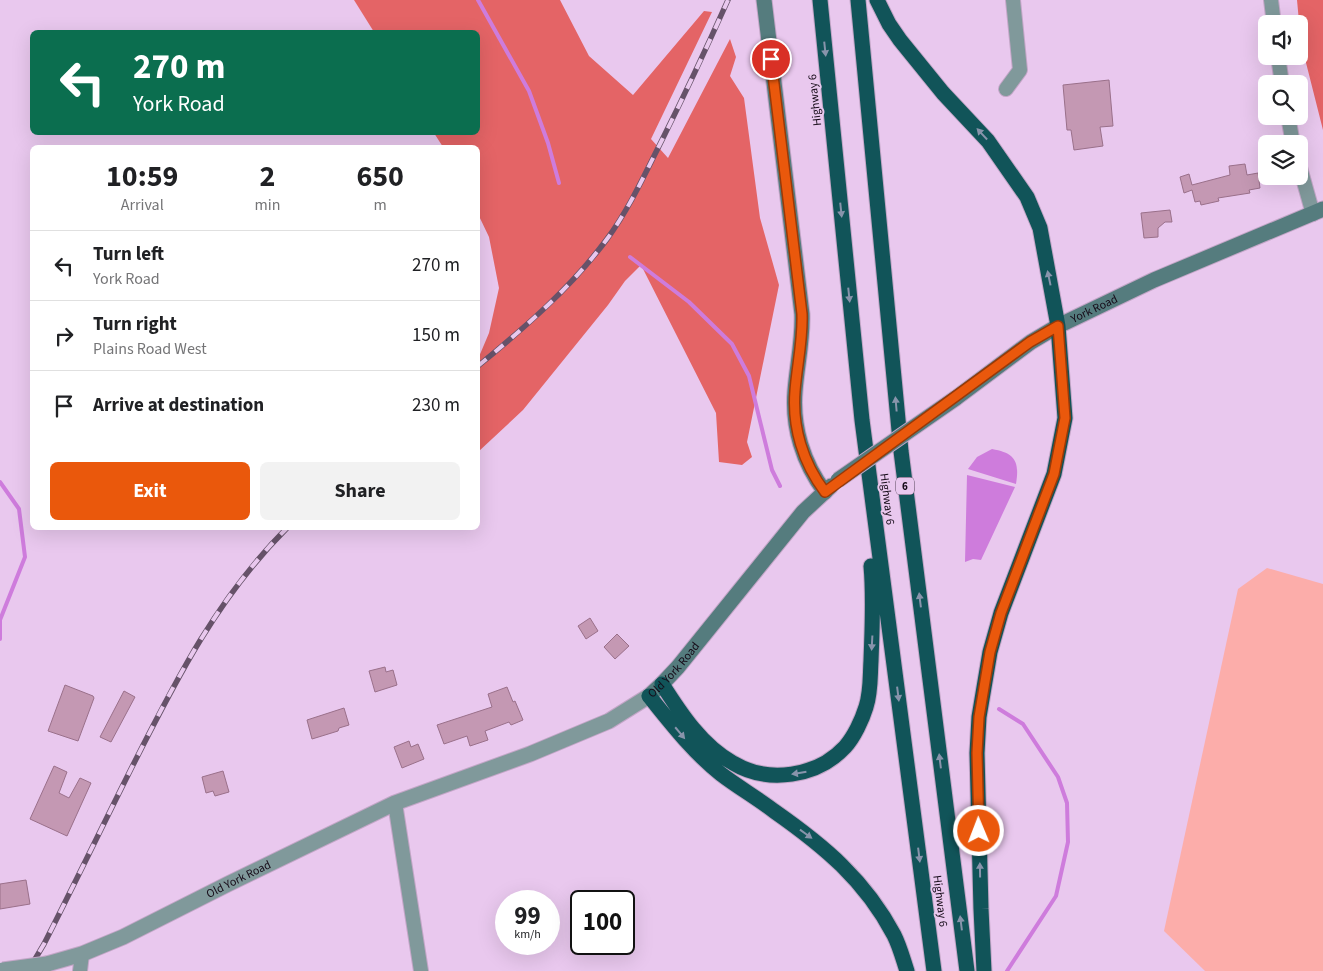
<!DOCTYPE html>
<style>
:root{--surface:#fff;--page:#f2f2f2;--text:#202124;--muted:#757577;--line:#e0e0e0;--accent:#ea580c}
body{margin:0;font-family:"Source Sans 3",sans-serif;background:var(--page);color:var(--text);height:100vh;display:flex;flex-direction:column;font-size:19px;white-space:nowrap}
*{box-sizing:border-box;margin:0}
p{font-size:16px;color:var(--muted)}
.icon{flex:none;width:28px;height:28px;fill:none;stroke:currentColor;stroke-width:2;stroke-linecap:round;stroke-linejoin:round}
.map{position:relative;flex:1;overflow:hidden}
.details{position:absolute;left:30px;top:145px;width:450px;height:385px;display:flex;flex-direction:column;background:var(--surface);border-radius:8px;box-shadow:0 5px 20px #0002}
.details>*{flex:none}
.guide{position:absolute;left:30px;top:30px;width:450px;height:105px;border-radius:8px;box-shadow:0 5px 20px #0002;background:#0b6e4f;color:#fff;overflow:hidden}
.controls{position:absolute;left:1258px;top:15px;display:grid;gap:10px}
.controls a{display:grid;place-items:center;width:50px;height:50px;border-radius:8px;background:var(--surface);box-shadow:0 5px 20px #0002;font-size:25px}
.speed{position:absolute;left:495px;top:890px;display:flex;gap:10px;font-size:25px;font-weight:700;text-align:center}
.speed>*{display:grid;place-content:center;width:65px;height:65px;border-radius:50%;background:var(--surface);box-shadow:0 5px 20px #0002;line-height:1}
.speed small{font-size:12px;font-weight:400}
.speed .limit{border:2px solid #111;border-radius:8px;background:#fff;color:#111}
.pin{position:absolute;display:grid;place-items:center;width:42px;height:42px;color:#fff;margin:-21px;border:2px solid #fff;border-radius:50%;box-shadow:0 1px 5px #0007}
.me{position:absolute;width:55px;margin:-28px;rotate:359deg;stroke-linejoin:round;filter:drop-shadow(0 0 4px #0008)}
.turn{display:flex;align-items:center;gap:18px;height:105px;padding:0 20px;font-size:22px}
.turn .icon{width:65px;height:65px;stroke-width:2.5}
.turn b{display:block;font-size:35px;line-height:42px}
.eta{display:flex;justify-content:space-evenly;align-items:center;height:85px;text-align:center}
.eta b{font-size:30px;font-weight:700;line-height:35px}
.button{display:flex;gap:10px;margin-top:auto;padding:10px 20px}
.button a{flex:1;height:58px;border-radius:8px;background:var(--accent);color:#fff;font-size:20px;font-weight:700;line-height:58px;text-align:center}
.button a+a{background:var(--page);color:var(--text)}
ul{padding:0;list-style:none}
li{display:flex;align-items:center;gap:15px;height:70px;padding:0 20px;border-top:1px solid var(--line)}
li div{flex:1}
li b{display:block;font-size:19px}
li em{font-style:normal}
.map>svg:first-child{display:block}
.green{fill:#fcadaa}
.forest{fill:#e46466}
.water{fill:#ce7cdc}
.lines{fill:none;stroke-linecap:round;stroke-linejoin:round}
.stream{stroke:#ce7cdc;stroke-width:4}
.building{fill:#c498b3;stroke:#9a708a}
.minor-casing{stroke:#c3a6c7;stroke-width:16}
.tertiary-casing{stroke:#c3a6c7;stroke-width:17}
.secondary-casing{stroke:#c3a6c7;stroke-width:17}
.motorway-casing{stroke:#c3a6c7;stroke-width:17}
.minor{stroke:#80999b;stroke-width:14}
.tertiary{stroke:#80999b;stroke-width:15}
.secondary{stroke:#557c7e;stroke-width:15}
.motorway{stroke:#115459;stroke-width:15}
.rail-casing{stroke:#665269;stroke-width:5.5}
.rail{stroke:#e9c8ee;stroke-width:4;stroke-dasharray:11;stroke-linecap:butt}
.tertiary-bridge-casing{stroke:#c3a6c7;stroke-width:17;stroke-linecap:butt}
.secondary-bridge-casing{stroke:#c3a6c7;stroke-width:17;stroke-linecap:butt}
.tertiary-bridge{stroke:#80999b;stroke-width:15}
.secondary-bridge{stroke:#557c7e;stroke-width:15}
.oneway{fill:#8894ab}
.route-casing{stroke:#983908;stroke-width:12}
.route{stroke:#ea580c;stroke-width:9}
.labels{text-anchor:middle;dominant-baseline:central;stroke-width:4;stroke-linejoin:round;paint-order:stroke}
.shield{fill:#e9c8ee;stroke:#554458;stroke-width:1}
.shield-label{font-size:11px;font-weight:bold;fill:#160b18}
.street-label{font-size:12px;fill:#160b18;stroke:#e9c8ee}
</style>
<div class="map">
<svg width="1323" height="971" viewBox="0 0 1323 971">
<rect width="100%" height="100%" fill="#e9c8ee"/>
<path class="green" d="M1267,568L1323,584V971H1205L1164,931L1238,589Z"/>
<path class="forest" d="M354,0H560L589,56L633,95L704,11L712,12L651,139L668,158L730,39L736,57L730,76L744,98L760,218L779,285L747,442L752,457L742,465L719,462L716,413L641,265L625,281L608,305L523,410L478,452V359L489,333L499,288L489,237L478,214V148L443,147L434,133L478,132V32H374Z
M1297,0H1323V130L1301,43Z"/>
<path class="water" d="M992,449C1014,453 1020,460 1016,484L968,469L977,457Z
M967,475L1015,487L981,560L973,559L965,562Z"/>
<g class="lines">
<path class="stream" d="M478,0L529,91L548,143L559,183
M630,257L689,302L732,344L749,376L772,470L780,486
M0,482L19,509L25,557L0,620V639
M999,709L1023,724L1058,777L1067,803L1068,842L1056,896L1007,971"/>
</g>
<path class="building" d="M1109,80L1113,126L1100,127L1103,146L1074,150L1071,130H1067L1063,85Z
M1245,164L1247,175L1258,173L1260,188L1249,190L1250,193L1218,198L1219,201L1201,205L1200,201L1195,202L1192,190L1184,193L1180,177L1189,174L1192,185L1230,175L1229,166Z
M1170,210L1172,222H1165L1158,228V237L1144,238L1141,213Z
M590,618L598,631L586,639L578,626Z
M617,634L629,646L615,659L604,647Z
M385,667L386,672L393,670L397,685L375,692L369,671Z
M65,685L93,696L94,698L78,741L48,731Z
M507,687L513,702L515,701L523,720L511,725L509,722L485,731L488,740L470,746L467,736L444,744L437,725L492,707L488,694Z
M124,691L135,697L111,742L100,737Z
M344,708L349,725L339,728L338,731L312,739L307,720Z
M409,741L411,747L418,744L424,759L402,768L394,747Z
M54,766L67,772L59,793L69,798L80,778L91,783L67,836L30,819Z
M223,771L229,792L215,796L213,791L206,793L202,777Z
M26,880L30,904L0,909V884Z"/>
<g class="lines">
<g class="minor-casing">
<path id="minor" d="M1271,0L1274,24
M1278,56L1282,84
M1006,89L1020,70L1013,0
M1288,116L1293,144
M1299,164L1313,214
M395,803L421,971
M80,971L82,954"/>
</g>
<g class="tertiary-casing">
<g id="tertiary">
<path id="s1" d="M47,964L82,954L123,937L228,884L395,803L530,754L609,721L649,696"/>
</g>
</g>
<g class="secondary-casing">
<g id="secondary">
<path d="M764,0L802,314C803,340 797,365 795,391C792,427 803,463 825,492"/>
<path id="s2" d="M956,398L1031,342L1058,326L1154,280L1323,209"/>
<path id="s3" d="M649,696L662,684L678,667L803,512L831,486"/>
</g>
</g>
<g class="motorway-casing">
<path id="motorway" d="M820,0L862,420L934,971
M858,0L901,451L967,971
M877,0L889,24L900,40L943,93L988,141L1027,197L1040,228L1058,326L1065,418L1054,474L1001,613L990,652L979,717L977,753L981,909L984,971
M662,684C681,714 702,746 733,763C768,784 817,777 845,747C854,737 862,720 866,707C871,692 870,676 871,661C872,629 874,598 871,566
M649,696C671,723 693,752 721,774C738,787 757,798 774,811C824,846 865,880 894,935C900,947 903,959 907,971"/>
</g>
<use href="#minor" class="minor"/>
<use href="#tertiary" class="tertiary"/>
<use href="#secondary" class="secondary"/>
<use href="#motorway" class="motorway"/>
<g class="rail-casing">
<path id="rail" d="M478,366C524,328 571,288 607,239C629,209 645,174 662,140C685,94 707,47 728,0
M28,971L44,944C73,887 101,829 130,771C175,682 216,599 287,528"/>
</g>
<use href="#rail" class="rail"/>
<g class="tertiary-bridge-casing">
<path id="tertiary-bridge" d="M3,970L47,964"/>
</g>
<g class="secondary-bridge-casing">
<path id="secondary-bridge" d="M838,480L956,398"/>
</g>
<use href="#tertiary-bridge" class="tertiary-bridge"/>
<use href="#secondary-bridge" class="secondary-bridge"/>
</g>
<defs><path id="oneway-solid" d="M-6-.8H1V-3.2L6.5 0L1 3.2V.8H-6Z" transform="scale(1.25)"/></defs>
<g class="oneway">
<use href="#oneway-solid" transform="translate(825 49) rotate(84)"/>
<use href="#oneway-solid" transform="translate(982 134) rotate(-133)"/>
<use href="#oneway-solid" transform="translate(841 210) rotate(84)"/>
<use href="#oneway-solid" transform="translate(1049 278) rotate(-102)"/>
<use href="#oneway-solid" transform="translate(849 295) rotate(84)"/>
<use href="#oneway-solid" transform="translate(896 404) rotate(-95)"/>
<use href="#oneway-solid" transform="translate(920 600) rotate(-97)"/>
<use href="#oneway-solid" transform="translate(872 643) rotate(93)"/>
<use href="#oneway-solid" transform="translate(898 694) rotate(83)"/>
<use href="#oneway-solid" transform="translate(680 733) rotate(50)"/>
<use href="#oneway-solid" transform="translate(940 761) rotate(-97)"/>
<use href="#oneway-solid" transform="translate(799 773) rotate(171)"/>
<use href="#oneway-solid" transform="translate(806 834) rotate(36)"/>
<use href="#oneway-solid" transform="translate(919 855) rotate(83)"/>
<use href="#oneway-solid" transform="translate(980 870) rotate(-91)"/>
<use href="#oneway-solid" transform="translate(961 923) rotate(-97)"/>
</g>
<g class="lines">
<g class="route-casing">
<path id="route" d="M771,59L802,314C803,340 797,365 795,391C792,427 803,463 825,492L1030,342L1058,326L1065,418L1054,474L1001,613L990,652L979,717L977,753L979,831"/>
</g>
<use href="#route" class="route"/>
</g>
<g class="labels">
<rect class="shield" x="896" y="477.5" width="18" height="17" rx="4"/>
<g class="shield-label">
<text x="905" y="486">6</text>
</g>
<g class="street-label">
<text transform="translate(815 100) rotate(-96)">Highway 6</text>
<text stroke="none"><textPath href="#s2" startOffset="165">York Road</textPath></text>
<text transform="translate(887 499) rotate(83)">Highway 6</text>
<text stroke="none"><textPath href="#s3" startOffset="36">Old York Road</textPath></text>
<text stroke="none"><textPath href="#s1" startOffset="210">Old York Road</textPath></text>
<text transform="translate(940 901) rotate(83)">Highway 6</text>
</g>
</g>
</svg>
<div class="controls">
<a><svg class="icon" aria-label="sound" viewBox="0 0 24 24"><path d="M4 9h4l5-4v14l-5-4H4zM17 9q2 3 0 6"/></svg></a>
<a><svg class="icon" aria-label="search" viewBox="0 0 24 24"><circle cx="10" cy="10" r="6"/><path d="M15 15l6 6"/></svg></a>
<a><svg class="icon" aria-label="layers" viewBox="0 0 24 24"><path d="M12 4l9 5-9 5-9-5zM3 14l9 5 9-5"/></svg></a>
</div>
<div class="speed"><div>99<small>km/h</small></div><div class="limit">100</div></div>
<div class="pin" style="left:771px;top:59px;background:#d93025"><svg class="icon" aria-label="arrive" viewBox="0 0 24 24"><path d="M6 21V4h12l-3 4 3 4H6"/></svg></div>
<svg class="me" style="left:979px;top:831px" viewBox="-20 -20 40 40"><circle r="17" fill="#ea580c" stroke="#fff" stroke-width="3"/><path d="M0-11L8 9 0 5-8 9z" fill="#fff"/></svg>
<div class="guide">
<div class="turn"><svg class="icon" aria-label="left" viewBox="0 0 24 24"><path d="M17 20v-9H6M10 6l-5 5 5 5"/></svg><div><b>270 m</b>York Road</div></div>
</div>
<section class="details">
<div class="eta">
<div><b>10:59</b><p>Arrival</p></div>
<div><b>2</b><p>min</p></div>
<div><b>650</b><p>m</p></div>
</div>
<ul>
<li><svg class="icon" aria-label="left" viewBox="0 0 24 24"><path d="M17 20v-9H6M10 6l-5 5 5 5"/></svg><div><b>Turn left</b><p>York Road</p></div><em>270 m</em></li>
<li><svg class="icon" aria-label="right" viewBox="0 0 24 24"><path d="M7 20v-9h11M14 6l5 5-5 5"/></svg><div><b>Turn right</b><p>Plains Road West</p></div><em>150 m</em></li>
<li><svg class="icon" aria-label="arrive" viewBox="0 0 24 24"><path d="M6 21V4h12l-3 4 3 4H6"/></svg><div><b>Arrive at destination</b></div><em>230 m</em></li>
</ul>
<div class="button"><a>Exit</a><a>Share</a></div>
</section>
</div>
